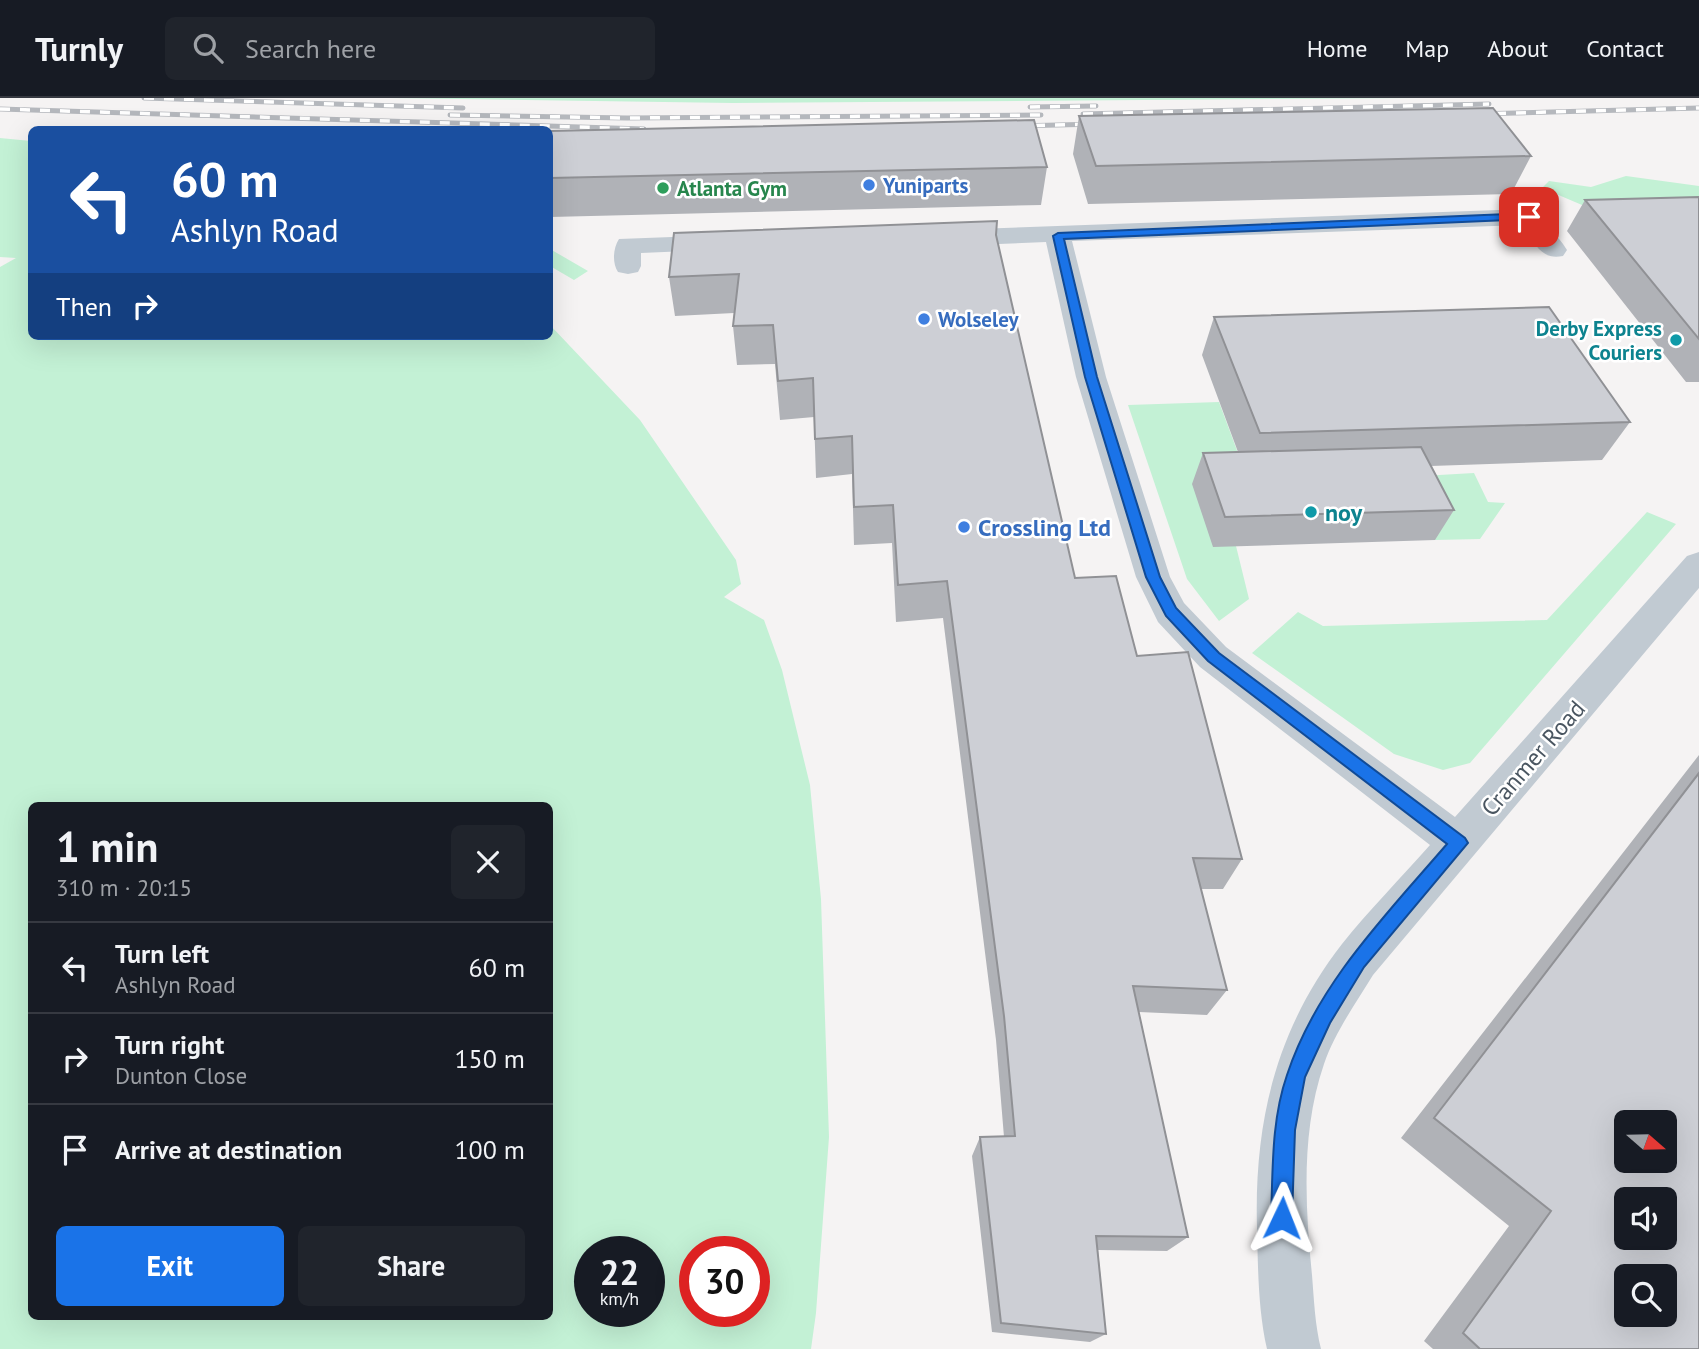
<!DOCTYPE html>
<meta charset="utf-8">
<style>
:root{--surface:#171b24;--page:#20242c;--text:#f1f3f6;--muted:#9ea1a6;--line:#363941;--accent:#1a73e8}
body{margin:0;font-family:"PT Sans",sans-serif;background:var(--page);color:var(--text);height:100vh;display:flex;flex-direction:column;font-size:26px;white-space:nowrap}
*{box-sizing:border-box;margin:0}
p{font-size:23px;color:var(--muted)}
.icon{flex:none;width:38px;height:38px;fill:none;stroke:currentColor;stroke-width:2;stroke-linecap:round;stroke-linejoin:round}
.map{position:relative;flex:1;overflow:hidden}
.sheet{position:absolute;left:28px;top:704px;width:525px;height:518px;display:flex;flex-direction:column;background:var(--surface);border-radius:10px;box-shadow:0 7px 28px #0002}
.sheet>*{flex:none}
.hud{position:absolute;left:28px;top:28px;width:525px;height:214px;border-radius:10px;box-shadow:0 7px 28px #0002;background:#1a4fa0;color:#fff;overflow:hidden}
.needle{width:46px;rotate:110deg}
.fabs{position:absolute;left:1614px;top:1012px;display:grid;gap:14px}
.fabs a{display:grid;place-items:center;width:63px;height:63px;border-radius:10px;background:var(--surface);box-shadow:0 7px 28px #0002;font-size:35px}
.speed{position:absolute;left:574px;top:1138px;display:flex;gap:14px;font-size:35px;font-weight:700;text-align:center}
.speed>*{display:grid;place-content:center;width:91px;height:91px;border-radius:50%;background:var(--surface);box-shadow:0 7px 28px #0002;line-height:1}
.speed small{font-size:18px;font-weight:400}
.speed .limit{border:10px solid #d22;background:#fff;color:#111}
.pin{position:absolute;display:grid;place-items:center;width:60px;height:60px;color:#fff;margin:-30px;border-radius:14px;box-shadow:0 4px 10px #0006}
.me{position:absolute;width:77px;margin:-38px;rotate:2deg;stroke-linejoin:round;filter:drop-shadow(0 0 5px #0008)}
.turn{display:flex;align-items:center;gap:24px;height:147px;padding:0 28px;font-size:32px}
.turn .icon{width:91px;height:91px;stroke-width:2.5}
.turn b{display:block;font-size:49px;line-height:60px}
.then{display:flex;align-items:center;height:66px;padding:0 28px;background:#0003;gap:14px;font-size:26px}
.round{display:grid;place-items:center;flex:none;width:74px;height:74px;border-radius:10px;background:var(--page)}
.head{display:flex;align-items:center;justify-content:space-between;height:119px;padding:0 28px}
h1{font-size:42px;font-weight:600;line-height:52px}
.primary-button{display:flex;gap:14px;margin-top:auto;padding:14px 28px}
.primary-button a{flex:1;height:80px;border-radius:10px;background:var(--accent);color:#fff;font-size:28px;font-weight:600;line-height:80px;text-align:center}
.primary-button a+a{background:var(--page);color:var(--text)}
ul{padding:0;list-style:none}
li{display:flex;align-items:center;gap:21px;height:91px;padding:0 28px;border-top:2px solid var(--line)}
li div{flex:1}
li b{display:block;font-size:26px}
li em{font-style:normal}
header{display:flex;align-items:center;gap:42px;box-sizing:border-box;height:98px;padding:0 35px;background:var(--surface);border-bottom:2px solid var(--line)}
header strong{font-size:33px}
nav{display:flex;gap:38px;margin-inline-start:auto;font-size:24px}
.search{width:490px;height:63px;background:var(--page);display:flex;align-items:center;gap:18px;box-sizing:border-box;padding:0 24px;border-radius:10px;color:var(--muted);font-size:26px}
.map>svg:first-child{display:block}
.green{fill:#c3f1d5;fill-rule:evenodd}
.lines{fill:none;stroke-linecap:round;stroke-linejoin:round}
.street{fill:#c1cad2;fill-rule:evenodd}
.rail-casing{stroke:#b5b8bd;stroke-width:5}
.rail{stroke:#fff;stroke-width:3.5;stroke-dasharray:10;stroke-linecap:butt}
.wall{fill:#b0b2b7}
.building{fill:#cdcfd5;stroke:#909195;stroke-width:2;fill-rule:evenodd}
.route{fill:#1a73e8;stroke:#114b97;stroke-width:2}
.shop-dot{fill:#3f7fe0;stroke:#fff;stroke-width:2.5}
.leisure-dot{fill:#2e9e5b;stroke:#fff;stroke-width:2.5}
.culture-dot{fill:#0f9aa8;stroke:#fff;stroke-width:2.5}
.labels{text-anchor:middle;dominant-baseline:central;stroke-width:5;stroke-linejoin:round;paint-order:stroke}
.far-shop-label{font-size:21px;font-weight:bold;fill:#366cbe;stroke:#fff;text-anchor:start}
.far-leisure-label{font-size:21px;font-weight:bold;fill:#27864d;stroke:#fff;text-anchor:start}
.far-culture-label{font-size:21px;font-weight:bold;fill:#0d838f;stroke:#fff;text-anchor:end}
.culture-label{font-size:24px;font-weight:bold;fill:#0d838f;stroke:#fff;text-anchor:start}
.shop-label{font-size:24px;font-weight:bold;fill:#366cbe;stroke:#fff;text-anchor:start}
.street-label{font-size:24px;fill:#4a5661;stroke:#fff}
</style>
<header>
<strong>Turnly</strong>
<div class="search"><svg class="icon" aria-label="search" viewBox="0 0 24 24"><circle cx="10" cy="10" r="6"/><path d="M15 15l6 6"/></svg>Search here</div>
<nav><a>Home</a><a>Map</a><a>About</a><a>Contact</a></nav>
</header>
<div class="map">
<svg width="1699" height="1251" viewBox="0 0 1699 1251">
<rect width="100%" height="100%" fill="#f5f3f3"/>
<path class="green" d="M390,0H1417L733,5Z
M0,40L31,43L32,238H550V227L640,322L736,462L741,486L724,499L764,522L782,572L810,687L821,801L829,1039L816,1215L811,1251H0V169L16,160L0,159ZM550,707V1218H32V707ZM590,1153H649V1213H590ZM695,1153H754V1213H695Z
M1626,78L1699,88V100L1615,121L1542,90L1549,83L1591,89Z
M550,151L588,173L574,182L550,168Z
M1219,304L1245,374L1213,448H1236L1249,501L1219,523L1187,481L1128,307Z
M1474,375L1488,404L1505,405L1480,441L1435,442L1404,379Z
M1647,414L1676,426L1470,665L1443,672L1394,656L1252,555L1298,514L1323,528L1547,522Z"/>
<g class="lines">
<path class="street" d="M1529,111L1538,114L1563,146L1567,152L1563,158C1540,163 1534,143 1522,127L1072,143L1106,279L1170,479L1184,505L1226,549L1455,719L1687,458L1699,454V490L1373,877C1356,905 1335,934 1324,966C1301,1033 1305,1107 1312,1177C1314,1202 1315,1227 1321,1251H1267C1258,1212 1258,1169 1257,1130C1254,1024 1276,931 1342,846C1369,812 1401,780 1430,747L1200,569L1158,524L1136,479L1076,279L1046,144L947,148L938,146L934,140L938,134L947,132Z
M725,137L734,139L738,145L734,151L641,155V168L638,174L628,176L618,174C612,165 613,150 619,141Z"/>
<g class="rail-casing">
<path id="rail" d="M144,0L463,10
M1030,9L1096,8
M0,11L644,31
M1083,16L1489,6
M1476,16L1699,10
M450,17L627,20L1041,17
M1015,28L1099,26"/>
</g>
<use href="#rail" class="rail"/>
</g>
<path class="wall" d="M1079,18L1531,58L1511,96L1088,106L1073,56Z
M550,33L1047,69L1041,107L550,119Z
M1699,99V284H1686L1567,133L1585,102Z
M996,137L1075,480L1137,558L1242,761L1223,791H1201L1227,892L1207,917L1139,914L1188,1139L1167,1153L1098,1152L1106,1236L1090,1244L992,1234L972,1058L980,1039H1004L996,942L943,520L896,524L892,445L854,447L852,376L816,380L814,319L780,322L775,266L737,267L733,228L734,215L675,218L669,179Z
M1214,219L1630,324L1602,362L1431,368L1454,412L1435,442L1213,449L1192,386L1203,355L1238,354L1202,257Z
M1699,657V1251H1433L1424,1243L1509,1128L1401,1040Z"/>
<path class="building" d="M1493,10L1531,58L1096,68L1079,18Z
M1034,22L1047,69L550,80V33Z
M1699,99V241L1585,102Z
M997,123L996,137L1075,480L1116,478L1137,558L1188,554L1242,761L1193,760L1227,892L1133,888L1188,1139L1096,1138L1106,1236L1001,1225L980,1039L1015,1038L1004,918L947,483L898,487L893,407L854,409L852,338L815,341L813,280L778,283L773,227L733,228L739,176L669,179L674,135Z
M1549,209L1630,324L1260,335L1214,219Z
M1421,349L1454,412L1225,419L1203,355Z
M1699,675V1251H1480L1463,1235L1551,1113L1434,1020ZM1626,1024H1664V1062H1626ZM1626,1101H1664V1139H1626ZM1626,1178H1664V1216H1626Z"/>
<path class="route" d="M1529,115L1534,119L1533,121L1064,141L1097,279L1160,479L1176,510L1219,555L1465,740L1468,745L1364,869L1330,925L1305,979L1295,1032L1292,1120L1289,1128L1282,1131L1274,1128L1271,1120C1273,1073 1271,1023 1287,977C1317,886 1386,817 1447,746L1208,563L1166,518L1146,479L1085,279L1053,138L1058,135Z"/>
<g class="shop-dot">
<circle cx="869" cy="87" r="7"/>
<circle cx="924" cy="221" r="7"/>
<circle cx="964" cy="429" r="7"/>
</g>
<circle class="leisure-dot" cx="663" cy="90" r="7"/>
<g class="culture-dot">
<circle cx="1676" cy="242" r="7"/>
<circle cx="1311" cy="414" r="7"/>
</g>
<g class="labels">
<g class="far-shop-label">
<text x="883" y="87">Yuniparts</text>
<text x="938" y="221">Wolseley</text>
</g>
<g class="far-leisure-label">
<text x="677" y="90">Atlanta Gym</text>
</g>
<g class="far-culture-label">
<text x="1662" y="230">Derby Express<tspan x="1662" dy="24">Couriers</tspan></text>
</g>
<g class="culture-label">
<text x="1325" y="414">noy</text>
</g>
<g class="shop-label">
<text x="978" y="429">Crossling Ltd</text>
</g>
<g class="street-label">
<text transform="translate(1533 660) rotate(-49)">Cranmer Road</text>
</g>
</g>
</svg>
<div class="fabs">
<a><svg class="needle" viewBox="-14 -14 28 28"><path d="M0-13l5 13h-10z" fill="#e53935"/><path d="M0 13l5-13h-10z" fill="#9ea1a6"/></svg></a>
<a><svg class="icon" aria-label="sound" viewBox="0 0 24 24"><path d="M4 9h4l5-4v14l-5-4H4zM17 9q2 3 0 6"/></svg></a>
<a><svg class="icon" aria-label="search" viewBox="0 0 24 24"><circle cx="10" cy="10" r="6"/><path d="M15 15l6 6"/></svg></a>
</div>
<div class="speed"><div>22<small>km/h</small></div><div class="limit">30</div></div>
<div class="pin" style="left:1529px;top:119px;background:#d93025"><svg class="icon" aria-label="arrive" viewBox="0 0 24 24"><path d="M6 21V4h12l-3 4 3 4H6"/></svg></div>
<svg class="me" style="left:1282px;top:1120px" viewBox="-20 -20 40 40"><path d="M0-17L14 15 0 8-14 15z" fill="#1a73e8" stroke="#fff" stroke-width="4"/></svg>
<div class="hud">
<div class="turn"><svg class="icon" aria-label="left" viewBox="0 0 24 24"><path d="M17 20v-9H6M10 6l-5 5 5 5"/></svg><div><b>60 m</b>Ashlyn Road</div></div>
<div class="then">Then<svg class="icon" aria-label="right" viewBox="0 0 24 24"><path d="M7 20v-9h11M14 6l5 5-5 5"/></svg></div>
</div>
<section class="sheet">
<div class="head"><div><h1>1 min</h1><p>310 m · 20:15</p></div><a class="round"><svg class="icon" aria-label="close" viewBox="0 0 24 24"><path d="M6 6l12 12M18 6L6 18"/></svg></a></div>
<ul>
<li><svg class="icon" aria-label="left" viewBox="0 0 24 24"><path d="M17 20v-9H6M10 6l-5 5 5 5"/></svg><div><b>Turn left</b><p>Ashlyn Road</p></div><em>60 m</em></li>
<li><svg class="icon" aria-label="right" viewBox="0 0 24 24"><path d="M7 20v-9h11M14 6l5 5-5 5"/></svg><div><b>Turn right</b><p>Dunton Close</p></div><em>150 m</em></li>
<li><svg class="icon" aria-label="arrive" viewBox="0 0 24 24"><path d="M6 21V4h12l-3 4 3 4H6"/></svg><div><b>Arrive at destination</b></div><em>100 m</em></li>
</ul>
<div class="primary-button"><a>Exit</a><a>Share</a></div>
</section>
</div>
